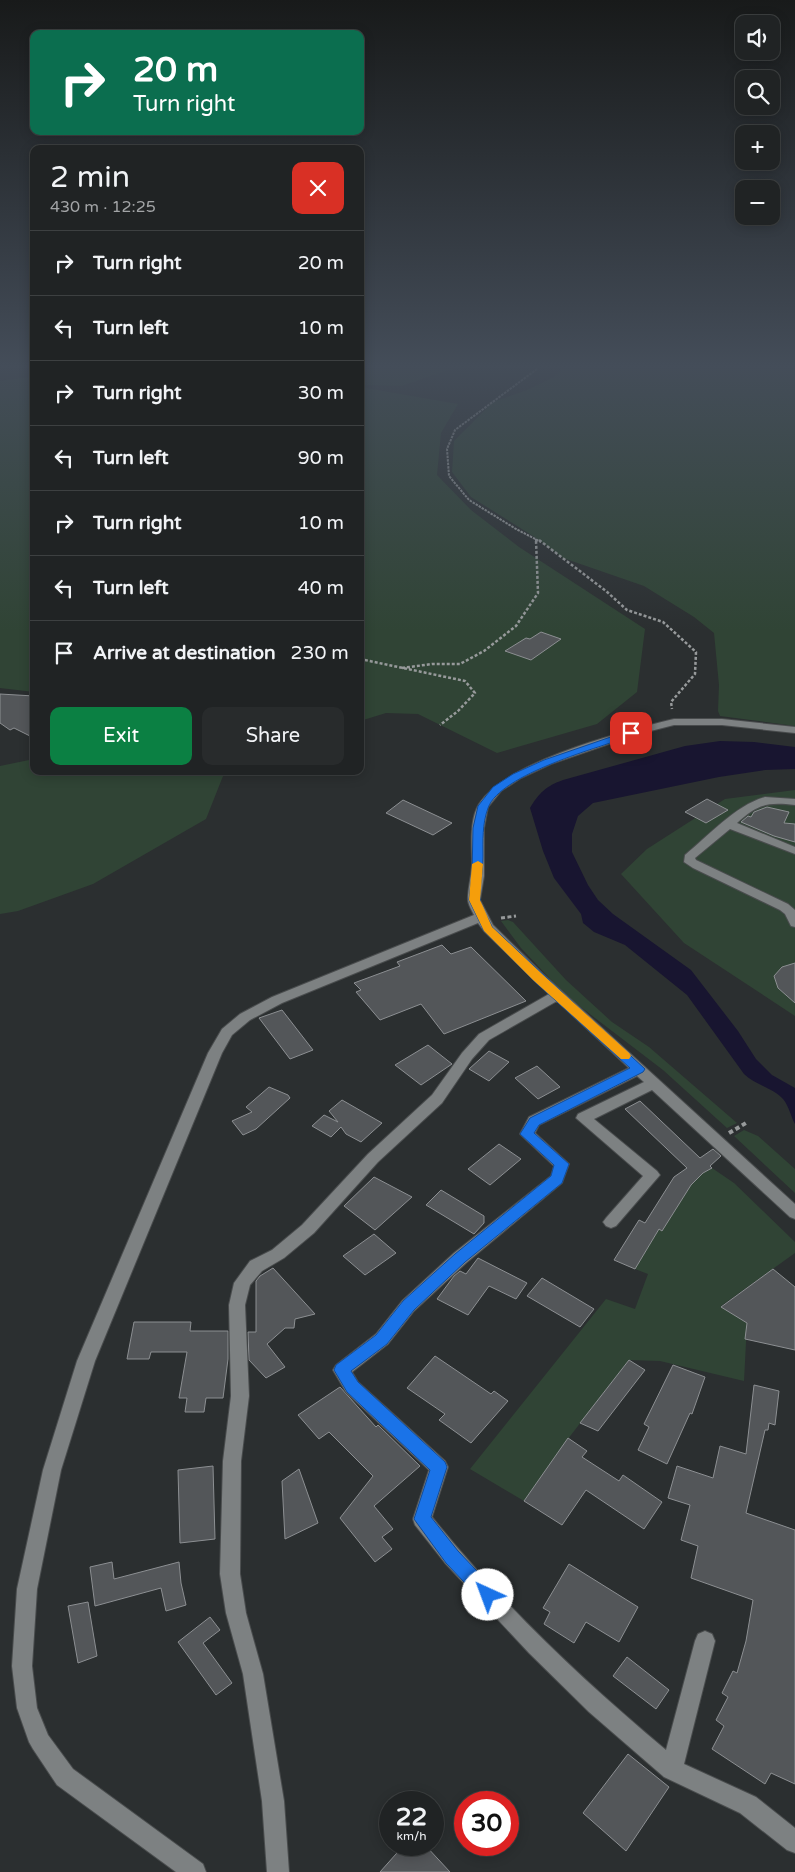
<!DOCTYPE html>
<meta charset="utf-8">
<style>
:root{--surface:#202324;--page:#282b2c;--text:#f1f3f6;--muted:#a2a4a6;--line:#3d4041;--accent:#0b8043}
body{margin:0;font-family:"Varela Round",sans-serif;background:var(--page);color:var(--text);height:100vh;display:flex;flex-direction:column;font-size:19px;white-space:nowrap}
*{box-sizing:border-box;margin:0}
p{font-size:16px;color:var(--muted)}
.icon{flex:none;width:28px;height:28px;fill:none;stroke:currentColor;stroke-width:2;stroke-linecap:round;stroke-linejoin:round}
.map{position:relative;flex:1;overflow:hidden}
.side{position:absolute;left:30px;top:145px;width:334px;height:630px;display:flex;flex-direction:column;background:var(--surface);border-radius:10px;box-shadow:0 2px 12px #0003,0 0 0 1px var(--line)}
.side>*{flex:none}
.hud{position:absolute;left:30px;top:30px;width:334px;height:105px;border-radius:10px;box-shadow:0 2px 12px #0003,0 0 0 1px var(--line);background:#0b6e4f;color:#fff;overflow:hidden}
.fabs{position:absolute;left:735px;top:15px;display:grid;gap:10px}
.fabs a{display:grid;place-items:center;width:45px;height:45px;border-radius:10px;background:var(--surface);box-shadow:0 2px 12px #0003,0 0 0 1px var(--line);font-size:25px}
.speed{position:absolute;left:379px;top:1791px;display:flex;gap:10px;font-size:25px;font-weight:700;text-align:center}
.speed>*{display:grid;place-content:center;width:65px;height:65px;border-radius:50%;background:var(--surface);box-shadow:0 2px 12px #0003,0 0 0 1px var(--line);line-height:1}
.speed small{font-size:12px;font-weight:400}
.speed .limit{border:8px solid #d22;background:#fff;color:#111}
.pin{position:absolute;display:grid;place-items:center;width:42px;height:42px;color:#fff;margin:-21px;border-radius:10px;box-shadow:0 2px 8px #0006}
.me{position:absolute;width:55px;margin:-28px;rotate:317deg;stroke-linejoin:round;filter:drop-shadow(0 0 4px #0008)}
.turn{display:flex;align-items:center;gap:18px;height:105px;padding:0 20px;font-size:22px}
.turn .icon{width:65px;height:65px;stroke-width:2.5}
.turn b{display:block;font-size:35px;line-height:42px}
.round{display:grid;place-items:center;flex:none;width:52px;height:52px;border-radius:10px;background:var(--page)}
.summary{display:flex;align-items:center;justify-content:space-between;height:85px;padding:0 20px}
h1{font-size:30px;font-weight:600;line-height:38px}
.primary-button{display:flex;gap:10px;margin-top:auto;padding:10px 20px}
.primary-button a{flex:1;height:58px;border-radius:10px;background:var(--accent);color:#fff;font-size:20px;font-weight:600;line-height:58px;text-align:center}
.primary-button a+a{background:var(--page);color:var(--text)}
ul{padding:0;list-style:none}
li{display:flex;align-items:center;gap:15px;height:65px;padding:0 20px;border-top:1px solid var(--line)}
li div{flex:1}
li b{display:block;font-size:19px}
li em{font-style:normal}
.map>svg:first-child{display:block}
.green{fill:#304435}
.water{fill:#181530}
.building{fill:#535659;stroke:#8c8f92}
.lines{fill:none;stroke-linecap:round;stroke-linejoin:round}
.minor-casing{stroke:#494c4d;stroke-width:2}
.path-far3{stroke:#979a9b;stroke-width:2;stroke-dasharray:2.5 1;stroke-linecap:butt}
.path-far2{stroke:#979a9b;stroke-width:2.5;stroke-dasharray:3 2;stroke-linecap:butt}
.path-far1{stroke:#979a9b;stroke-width:3;stroke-dasharray:4 2.5;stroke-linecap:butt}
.path{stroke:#979a9b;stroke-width:4;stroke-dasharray:4.5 3;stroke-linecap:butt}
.minor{fill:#7d8182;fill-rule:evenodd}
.route{fill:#1a73e8;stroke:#114b97}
.slow{fill:#f59e0b}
</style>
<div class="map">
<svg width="795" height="1872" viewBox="0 0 795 1872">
<rect width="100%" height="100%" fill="#2b2f30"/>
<path class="green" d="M360,369H451L402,386L360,385Z
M563,369H795V726L720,716L718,711L719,685L714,633L694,617L644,586L563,558L536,538L471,497L452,472L454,441L493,402L527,390L554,377Z
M34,376V692L0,688V381Z
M360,387L458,404L441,433L437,475L471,510L519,547L645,629L637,692L597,724L497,753L418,714L386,713L360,721Z
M34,759V771H225L206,819L93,884L18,911L0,914V766Z
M795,790V1016L684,943L621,874L647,849L725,799Z
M508,920L513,922L566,980L612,1022L649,1047L737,1123L727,1128L663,1070L578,1005L554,983L521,948L501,921Z
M744,1130L758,1136L795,1169V1193L734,1136Z
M712,1168L734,1183L795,1242V1253L721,1306L747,1323L744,1381L660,1361L629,1360L571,1435L524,1501L470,1469L606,1299L635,1309L648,1274L635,1269L659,1229L662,1231L696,1177Z"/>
<path class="water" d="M720,741L754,742L795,747V769L765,770L719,777L593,803L578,816L572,834V852L588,885L598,900L613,914L691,970L738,1031L756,1059L772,1075L795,1088V1124C791,1117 789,1106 783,1099C774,1088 755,1085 744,1074L687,995L625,945L594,932L583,923L581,914L554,878L543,851L530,808C539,793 546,786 563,780L685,746Z"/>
<path class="building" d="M541,632L561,639L531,660L505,651L526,638L530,639Z
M0,694L34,696V738L14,728L10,730L0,723Z
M707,799L728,810L706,823L685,812Z
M403,800L452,823L433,835L386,813Z
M767,807L789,812L784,823L795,824V842L774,836L741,822L748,816L751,817L754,812Z
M442,945L451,954L471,947L526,1001L444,1034L421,1004L380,1020L356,992L361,990L354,983L400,966L397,962Z
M795,963V1003L778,988L774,976L782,967Z
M282,1010L313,1050L290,1059L259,1018Z
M428,1045L452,1064L421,1085L395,1065Z
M489,1051L509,1062L489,1081L469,1069Z
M537,1066L560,1087L538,1099L515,1078Z
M269,1087L288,1095L290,1098L256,1129L243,1135L232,1121L252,1112L246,1107Z
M342,1100L382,1123L361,1142L346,1134L341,1127L331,1137L312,1126L324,1115L338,1122L329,1111Z
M640,1101L700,1158L713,1149L721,1156L710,1166L712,1168L703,1173L691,1185L662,1231L659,1229L635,1269L614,1260L639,1220L645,1223L674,1177L687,1168L625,1109Z
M499,1144L521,1159L490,1185L468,1169Z
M374,1177L412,1197L375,1230L344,1206Z
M441,1190L484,1216V1223L474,1234L426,1205Z
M374,1234L396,1253L365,1275L343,1256Z
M478,1258L527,1283L516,1299L489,1286L468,1315L437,1299L454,1276L460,1271L466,1274Z
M273,1268L315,1314L295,1319L294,1328H285L267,1344L285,1367L266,1378L249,1360L248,1332H256V1281L260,1276Z
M773,1269L795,1287V1350L745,1339L747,1323L721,1307Z
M542,1278L594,1309L580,1327L527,1296Z
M134,1322H191L190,1331H228V1359L223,1398H206L204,1412H185L187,1398H179L187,1352H151L149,1359H127Z
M435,1356L491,1394L494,1391L508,1401L471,1443L439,1420L445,1414L407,1388Z
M629,1360L645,1370L598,1431L580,1423Z
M673,1365L705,1377L692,1414L690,1413L667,1464L638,1450L649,1427L644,1424Z
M754,1385L779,1391L775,1425L769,1423L768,1430H765L746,1513L795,1530V1784L771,1773L765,1784L712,1749L724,1726L716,1720L728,1697L722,1693L733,1671L737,1673L746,1641L753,1600L691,1578L698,1546L681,1540L690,1505L668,1498L677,1466L713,1478L720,1446L746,1454Z
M340,1387L376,1427L378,1425L420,1466L374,1506L393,1529L382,1537L392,1549L375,1562L340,1518L373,1476L329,1432L319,1439L298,1415Z
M568,1438L587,1451L582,1457L619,1481L623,1475L662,1502L644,1529L586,1490L562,1525L524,1501Z
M213,1466L215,1539L180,1543L178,1470Z
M299,1469L318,1523L285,1539L282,1481Z
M112,1562L114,1579L179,1562L181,1583L186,1605L166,1611L161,1588L95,1606L90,1567Z
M569,1564L638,1607L619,1642L586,1622L574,1643L544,1624L550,1612L543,1608Z
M88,1602L97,1656L78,1663L68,1606Z
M210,1617L220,1630L203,1643L232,1683L216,1695L178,1642Z
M627,1657L669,1690L656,1709L613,1676Z
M628,1754L669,1787L626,1851L583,1813Z
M404,1845H425L450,1872H380Z"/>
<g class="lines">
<g class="minor-casing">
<path id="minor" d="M674,719H722L795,727V733L722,725H674L635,735L551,764L521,778L501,791L488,807L484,828V876L480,900L493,925L543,974L795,1204V1219L790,1217L652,1090L594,1119L657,1171L660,1175L616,1226L611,1228L606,1226L603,1222L606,1218L643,1176L576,1118L578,1114L644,1082L637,1076L539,1125L535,1133L569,1164L562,1183L466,1263L414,1311L388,1344L352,1372L358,1382L445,1461L448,1467L432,1517C501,1603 582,1680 666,1750L695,1641L698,1634L705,1631L712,1634L715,1641L684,1764L756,1797L795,1828V1853L787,1850L740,1813L664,1777L589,1712L529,1653L445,1563L415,1525L413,1519L429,1470L346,1392L333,1370L336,1365L376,1334L402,1301L454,1253L551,1176L554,1166L520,1134L529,1117L629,1068L557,1001L489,1040L472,1059L442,1103L378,1162L314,1233L284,1258L262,1271L250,1285L245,1305L249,1396L241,1461L240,1574L246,1613L263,1674L284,1801L289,1872H267L262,1801L243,1674L226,1613L220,1574L223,1461L231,1396L229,1305L234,1283L250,1261L272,1250L302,1225L368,1154L432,1095L462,1053L479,1034L549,994L484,931L478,923L282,1003L250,1020L232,1035L222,1053L95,1361L61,1470L37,1589L32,1666L37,1708L48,1735L73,1769L203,1864L206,1872H176L57,1785L33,1749L29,1742L17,1708L12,1666L17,1589L43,1470L77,1361L208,1053L222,1029L240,1014L272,997L474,915C472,911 469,906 468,901C467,892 472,874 472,864C472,846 469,820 479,804C507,761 624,731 674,719Z
M765,797L795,799V805C767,802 758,804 737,823L795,847V854L730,829L695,858L696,860L788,904L795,910V927L791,926L785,914L780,910L693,868L684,862L685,855C708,836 736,805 765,797Z"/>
</g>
<path class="path-far3" d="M537,369L455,430L447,449L449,476L469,500L516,529L541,542
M536,539V542"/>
<path class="path-far2" d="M539,540L606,591L627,610L663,622L696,652L695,674L671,702L672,709
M360,659L465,681L475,693L458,711L440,725
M402,668L432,664H460L484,651L516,626L538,593L536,540"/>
<path class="path-far1" d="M501,918L516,916"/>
<path class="path" d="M729,1133L746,1123"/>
<use href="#minor" class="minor"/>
</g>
<linearGradient id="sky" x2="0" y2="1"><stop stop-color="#181a1a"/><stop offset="0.58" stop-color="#444d59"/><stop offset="1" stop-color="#444d59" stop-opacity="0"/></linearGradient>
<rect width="795" height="631" fill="url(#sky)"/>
<path class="route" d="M631,730L636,733L635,735C600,747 500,774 488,808C482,824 483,841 483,857C483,871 479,887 480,899C480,907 489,919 492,927L645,1069L643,1072L539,1125L534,1133L569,1164L562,1183L465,1262L414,1310L387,1344L351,1371L358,1382L445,1462L447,1467L431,1517L458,1551L494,1589L497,1595L494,1601L488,1604L482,1601L446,1563L414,1519L430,1470L347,1392L334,1370L336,1365L376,1335L403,1301L455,1254L551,1176L554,1165L520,1134L530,1118L630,1068L533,980L484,931L469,900L472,876L473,828L478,806L493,787L513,774L544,760Z"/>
<path class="slow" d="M478,861L483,864L480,900L492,927L542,974L629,1053L631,1056L629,1059H621L533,980L484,931L469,900L472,864Z"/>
</svg>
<div class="fabs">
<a><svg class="icon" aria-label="sound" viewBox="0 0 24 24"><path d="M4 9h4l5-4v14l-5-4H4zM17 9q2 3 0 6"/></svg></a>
<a><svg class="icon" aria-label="search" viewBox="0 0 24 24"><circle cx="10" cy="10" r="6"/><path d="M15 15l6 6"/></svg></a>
<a>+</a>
<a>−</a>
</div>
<div class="speed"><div>22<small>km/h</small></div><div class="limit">30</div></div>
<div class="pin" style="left:631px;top:733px;background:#d93025"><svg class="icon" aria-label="arrive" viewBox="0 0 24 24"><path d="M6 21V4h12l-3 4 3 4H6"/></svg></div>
<svg class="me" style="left:488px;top:1595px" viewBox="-20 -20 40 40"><circle r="19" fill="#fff"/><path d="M0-13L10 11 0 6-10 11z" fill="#1a73e8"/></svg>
<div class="hud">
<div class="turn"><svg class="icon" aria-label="right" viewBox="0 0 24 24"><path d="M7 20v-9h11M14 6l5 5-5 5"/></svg><div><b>20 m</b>Turn right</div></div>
</div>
<section class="side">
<div class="summary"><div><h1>2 min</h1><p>430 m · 12:25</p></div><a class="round" style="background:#d93025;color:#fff"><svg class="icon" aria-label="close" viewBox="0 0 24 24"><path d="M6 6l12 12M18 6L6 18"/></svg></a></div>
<ul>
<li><svg class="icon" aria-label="right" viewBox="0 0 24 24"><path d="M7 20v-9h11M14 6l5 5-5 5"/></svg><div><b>Turn right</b></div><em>20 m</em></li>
<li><svg class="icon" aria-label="left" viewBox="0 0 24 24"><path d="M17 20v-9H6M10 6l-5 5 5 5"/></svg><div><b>Turn left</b></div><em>10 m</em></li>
<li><svg class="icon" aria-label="right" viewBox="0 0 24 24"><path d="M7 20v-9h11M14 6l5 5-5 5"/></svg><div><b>Turn right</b></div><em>30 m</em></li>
<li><svg class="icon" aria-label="left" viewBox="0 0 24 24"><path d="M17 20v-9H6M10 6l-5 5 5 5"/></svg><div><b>Turn left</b></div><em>90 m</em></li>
<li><svg class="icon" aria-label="right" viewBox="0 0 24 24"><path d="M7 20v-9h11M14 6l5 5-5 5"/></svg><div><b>Turn right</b></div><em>10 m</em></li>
<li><svg class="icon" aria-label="left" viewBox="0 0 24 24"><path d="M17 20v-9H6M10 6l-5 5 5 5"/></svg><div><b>Turn left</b></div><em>40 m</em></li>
<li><svg class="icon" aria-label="arrive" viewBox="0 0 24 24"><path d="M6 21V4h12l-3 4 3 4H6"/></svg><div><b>Arrive at destination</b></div><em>230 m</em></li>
</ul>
<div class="primary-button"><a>Exit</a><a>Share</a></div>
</section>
</div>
